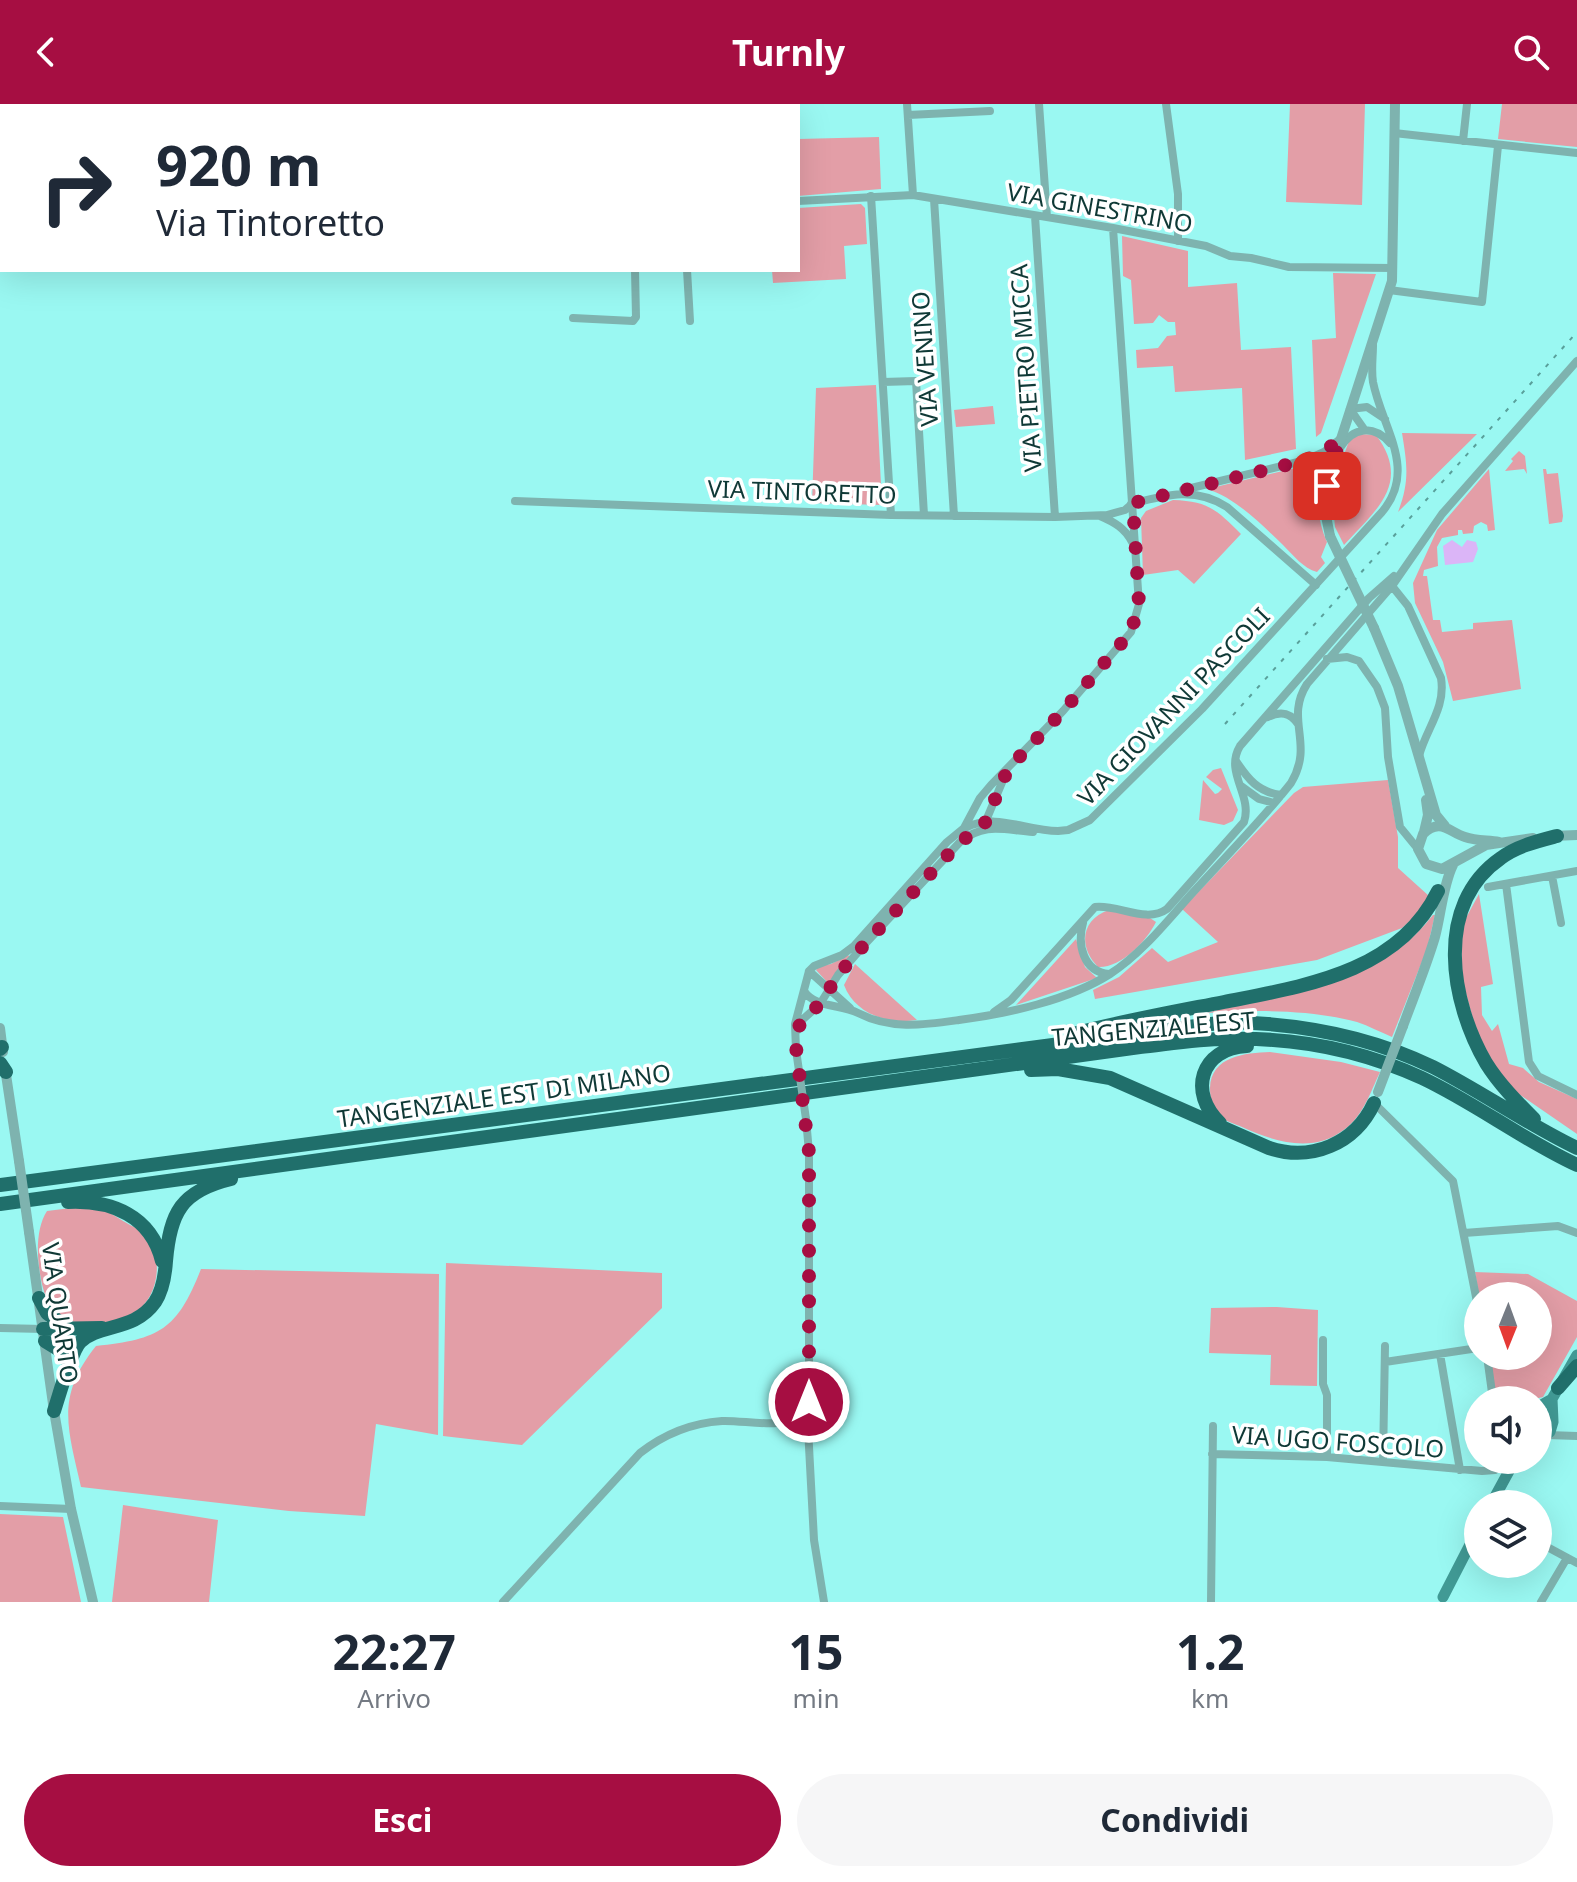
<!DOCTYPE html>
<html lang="it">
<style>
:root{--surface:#fff;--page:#f6f6f7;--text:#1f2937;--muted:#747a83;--accent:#a60e42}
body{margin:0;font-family:"Noto Sans",sans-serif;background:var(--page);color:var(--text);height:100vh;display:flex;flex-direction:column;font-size:30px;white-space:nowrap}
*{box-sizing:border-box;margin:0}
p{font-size:26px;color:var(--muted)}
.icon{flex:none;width:44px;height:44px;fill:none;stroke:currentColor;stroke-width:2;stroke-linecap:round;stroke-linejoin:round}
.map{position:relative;height:1498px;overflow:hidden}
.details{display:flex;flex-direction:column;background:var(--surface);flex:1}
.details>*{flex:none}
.hud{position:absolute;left:0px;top:0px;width:800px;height:168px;box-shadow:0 8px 32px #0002;background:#fff;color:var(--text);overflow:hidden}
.needle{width:52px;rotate:181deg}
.controls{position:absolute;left:1464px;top:1178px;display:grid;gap:16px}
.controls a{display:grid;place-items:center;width:88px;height:88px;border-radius:50%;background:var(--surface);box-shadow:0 8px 32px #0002;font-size:40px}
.pin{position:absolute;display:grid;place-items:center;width:68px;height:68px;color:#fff;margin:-34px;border-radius:16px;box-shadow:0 4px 12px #0006}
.me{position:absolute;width:88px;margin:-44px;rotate:0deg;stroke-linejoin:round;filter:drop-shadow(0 0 6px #0008)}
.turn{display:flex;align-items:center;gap:28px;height:168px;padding:0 24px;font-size:36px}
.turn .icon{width:104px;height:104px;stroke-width:2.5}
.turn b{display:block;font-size:56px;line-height:68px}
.eta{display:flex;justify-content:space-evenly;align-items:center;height:136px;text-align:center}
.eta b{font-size:48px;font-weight:700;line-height:56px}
.primary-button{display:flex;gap:16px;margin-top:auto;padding:16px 24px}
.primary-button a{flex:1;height:92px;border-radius:48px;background:var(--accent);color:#fff;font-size:32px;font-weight:700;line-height:92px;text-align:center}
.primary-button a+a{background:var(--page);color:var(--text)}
header{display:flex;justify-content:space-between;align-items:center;height:104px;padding:0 24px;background:var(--accent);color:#fff;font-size:36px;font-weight:700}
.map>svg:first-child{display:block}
.green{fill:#e39ea7}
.water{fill:#dbb5f7}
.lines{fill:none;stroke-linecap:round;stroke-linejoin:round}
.minor{stroke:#7eb3af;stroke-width:8}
.tertiary{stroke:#7eb3af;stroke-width:10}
.secondary{stroke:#419a95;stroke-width:11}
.motorway{stroke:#206f6b;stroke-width:14}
.rail{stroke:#599f9a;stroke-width:2;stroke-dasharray:4 8;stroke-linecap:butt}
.minor-bridge{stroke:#7eb3af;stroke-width:8}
.tertiary-bridge{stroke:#7eb3af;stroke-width:10}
.route{stroke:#a60e42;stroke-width:14;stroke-dasharray:0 25.2}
.labels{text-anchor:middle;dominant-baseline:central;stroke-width:7;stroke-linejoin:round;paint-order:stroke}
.street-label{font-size:24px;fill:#0f3936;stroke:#fff}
</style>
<header><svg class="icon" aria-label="back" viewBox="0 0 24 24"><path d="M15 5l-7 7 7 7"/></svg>Turnly<svg class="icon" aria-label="search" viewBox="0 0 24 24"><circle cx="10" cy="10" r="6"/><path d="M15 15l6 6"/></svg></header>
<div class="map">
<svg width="1577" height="1498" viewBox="0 0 1577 1498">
<rect width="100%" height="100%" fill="#9af8f2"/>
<path class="green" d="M1290,0H1365L1362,101L1286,98Z
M1502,0H1577V43L1498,35Z
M879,33L881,85L798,92V35Z
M861,100L865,104L867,140L844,142L846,175L773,179L772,166H798V104Z
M1122,132L1188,147V183L1237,179L1241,246L1291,243L1296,345L1245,356L1242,284L1175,288L1173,262L1137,264L1136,246L1158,244L1167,232L1176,231L1175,218H1168L1159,211L1153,219L1134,220L1131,176L1123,172Z
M1333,169L1376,170L1321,329L1316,333L1312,236L1336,234Z
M876,281L882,401L812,399L816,284Z
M993,302L995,320L956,323L954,306Z
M1402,329L1477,330L1398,408C1410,377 1407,360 1402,329Z
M1360,330L1376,331C1412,379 1376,406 1344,441L1335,423L1333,401L1337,370L1349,337Z
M1519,347L1525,352L1527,370L1524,365L1505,367L1513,357L1511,355Z
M1321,358C1323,367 1319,375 1318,384C1317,404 1319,420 1327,438L1321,453L1325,459L1317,468C1303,464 1294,452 1283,441C1261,420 1236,394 1207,385Z
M1489,365L1495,426L1488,427L1487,421L1481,418L1474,422L1473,429L1463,430L1462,426H1458V431L1442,434L1437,443L1438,462L1424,466L1423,472H1427L1433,516H1440L1442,528L1473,525V519L1512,516L1521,585L1453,597L1443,558L1415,499L1413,479L1437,426Z
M1543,365H1546L1547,370L1558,369L1563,412L1562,418L1549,420Z
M1173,396C1208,397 1217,406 1241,430L1194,480L1178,466L1143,471L1141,414L1146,407Z
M1221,664L1238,706L1233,717L1224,721L1199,716L1203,676L1215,690L1218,689L1222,685L1206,673L1213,666Z
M1388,676L1398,733V764L1429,792L1421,807L1402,824L1317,856L1095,895L1093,886L1119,873L1152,844L1168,858L1218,838L1182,805L1294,689L1303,683Z
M1479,790L1493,880L1481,883L1482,911L1492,927L1498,920L1509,960L1523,964L1539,978L1577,995V1030L1516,988L1495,962L1477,931L1462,874L1461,823Z
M1109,806L1150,814L1156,818C1146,838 1121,864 1098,863C1078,843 1081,815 1109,806Z
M1433,811H1435L1427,845L1392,933C1380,928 1369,922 1357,918C1309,905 1254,906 1206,909C1290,886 1374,886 1433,811Z
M1076,835L1085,863L1097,874L1016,901Z
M848,851L850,853L828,879L816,866L819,862L831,860Z
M855,860L917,916C888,921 855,910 844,881Z
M1270,948L1341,958L1380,968C1371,987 1363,1012 1345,1025C1313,1050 1275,1038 1242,1023C1235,1020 1225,1017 1219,1012C1212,1005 1210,994 1210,984C1211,952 1245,949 1270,948Z
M71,1104C79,1104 88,1103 96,1104C105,1105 115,1112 123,1117C131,1122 143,1126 148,1134C164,1157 158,1195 133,1210C119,1218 102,1219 85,1219C61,1218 49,1208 43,1184C37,1161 34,1127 47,1107Z
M446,1159L662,1169V1204L522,1341L443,1332Z
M201,1165L439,1170L438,1331L376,1320L365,1412L289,1407L81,1383C68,1325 55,1293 96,1242C160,1235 177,1226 201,1165Z
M1475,1168L1528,1170L1577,1197V1233L1543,1293L1530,1296H1497L1489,1252H1538V1192H1479Z
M1277,1203L1318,1206L1317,1282L1270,1281L1271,1251L1209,1249L1211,1204Z
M123,1401L218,1416L209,1498H112Z
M0,1410L63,1413L81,1498H0Z"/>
<path class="water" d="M1452,436L1462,443L1467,436L1476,438L1478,445L1473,458L1445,461L1443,442Z"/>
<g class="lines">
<path class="minor" d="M907,0L913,91
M1039,0L1047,113
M1166,0L1178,90V137
M908,11L990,7
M1394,29L1577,49
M1463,37L1467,0
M871,92L891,411
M934,95L954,412
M798,97L913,91L1113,124L1206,142L1230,152L1251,154L1289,163L1393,164
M1035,112L1055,413
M687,166L690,217
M1389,186L1482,198L1498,42
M573,214L633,217L636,213L635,166
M883,278L916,277L924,411
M1364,325L1350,305L1367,303L1385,315
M1340,344C1353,323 1373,320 1390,339
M1183,386L1306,356L1324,348L1340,335
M515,397L891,411L1055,413L1107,411L1125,406L1133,399
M1131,400C1165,391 1195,382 1227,403L1316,481
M1100,412C1114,418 1125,424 1132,438
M1389,482H1392L1408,502L1441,574C1446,604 1426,625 1419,652
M1327,555L1347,553L1359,557L1377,583L1385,604L1388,653L1400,723L1418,745
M1268,613C1280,607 1290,608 1298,620
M1236,657C1248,675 1258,688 1281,691
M1241,682L1259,695L1274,699
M985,719L1006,669
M965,724C997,708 1025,727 1058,727L1068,726L1090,716L1202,605L1382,408C1418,365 1382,324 1373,278C1371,266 1373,253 1373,241
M1552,772L1561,819
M1506,780L1529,958L1538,972L1577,991
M1488,783L1577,767
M1083,819C1077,840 1083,868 1109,870
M809,867L850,904
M804,887C815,904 840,900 858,909C891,926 923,921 959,916C1007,910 1069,896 1110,870C1144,848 1170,813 1197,784C1229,749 1262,716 1291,679C1315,639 1284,616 1307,580L1392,482L1442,410L1577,257
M994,908L1011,896L1095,803C1118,800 1146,820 1167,805L1244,718C1253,691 1224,669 1240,642L1369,494L1394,472
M798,926L801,917L820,900L838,871L865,840L960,738C985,718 1003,726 1033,728
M796,946L795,920L809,867L814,862L842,851L854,842L947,738L964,724L980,694L991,681L1063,607L1131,528L1139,500L1113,124
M1374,999L1453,1077L1478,1203
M1464,1129L1558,1122L1577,1129
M0,1224L43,1225
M1323,1236V1280L1327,1291V1353
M1440,1250L1460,1366
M1487,1252L1493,1296
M1385,1258L1478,1244
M803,1311L808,1305L809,1294V1048L806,1015
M803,1311L808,1324L814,1436L824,1498
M1547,1331L1577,1332
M1212,1350L1327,1353L1482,1367L1495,1366L1504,1356
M1383,1357L1385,1242
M0,1402L71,1405
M1538,1438L1577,1459
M503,1498L640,1349C663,1331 692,1319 722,1317C746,1316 783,1326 803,1311
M1211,1498L1213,1322
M1541,1498L1567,1454"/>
<path class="tertiary" d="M1330,432L1325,407L1329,372L1392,177L1395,0
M1374,524L1398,582L1436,711L1445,722
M1424,728L1428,711L1426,696
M1553,732L1577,731
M1499,738C1488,736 1476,737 1465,733C1448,727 1440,714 1423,730L1418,745L1426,760L1442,765L1486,741L1533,734
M1403,922C1414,892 1426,863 1435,833C1441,811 1443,781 1453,761
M0,924L3,948
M5,964L19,1057
M29,1128L54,1307L71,1405L93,1498"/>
<path class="secondary" d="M1538,1303L1552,1295
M1538,1335L1550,1328L1553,1318L1552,1295L1577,1251
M1491,1400L1515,1356
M1443,1493L1478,1425"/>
<path class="motorway" d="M1073,930C1123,917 1173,908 1224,898C1304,882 1398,869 1438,787
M0,945L2,943
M0,959L6,968
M1031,966L1058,965L1110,974L1269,1044C1311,1058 1355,1040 1374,999
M1534,1015C1517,998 1499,980 1486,959C1451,899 1433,801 1501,754C1517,742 1538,737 1557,732
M1220,1019C1188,989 1200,944 1247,942
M0,1081L1226,918C1298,919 1367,931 1433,963C1482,988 1527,1020 1577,1044
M68,1098C112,1096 151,1112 162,1157
M0,1100L1140,943C1168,940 1197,935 1226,935C1293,933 1361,946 1422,974C1475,999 1523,1036 1577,1061
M39,1194L47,1209L65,1222
M43,1225L102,1224
M45,1237L58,1245L77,1242
M1558,1284L1577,1262
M54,1307C59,1292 71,1248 80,1238C99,1219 134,1228 155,1198C163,1186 165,1172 166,1157C170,1109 181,1087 231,1075"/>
<path class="rail" d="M1225,620L1577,228"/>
<path class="minor-bridge" d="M796,946L806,1015"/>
<path class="tertiary-bridge" d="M1330,432L1374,524
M1378,988L1403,922
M19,1057L29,1128"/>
</g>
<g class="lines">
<path class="route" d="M809,1298V1048L795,935L801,917L820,900L838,871L865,840L960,738L984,721L1008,665L1063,607L1131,528L1139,500L1133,399L1306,356L1324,348L1340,335L1327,382"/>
</g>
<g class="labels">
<g class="street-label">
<text transform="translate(1100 103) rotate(10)">VIA GINESTRINO</text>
<text transform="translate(924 255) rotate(-94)">VIA VENINO</text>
<text transform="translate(1025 264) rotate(-94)">VIA PIETRO MICCA</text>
<text transform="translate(802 387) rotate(2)">VIA TINTORETTO</text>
<text transform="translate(1173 602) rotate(-46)">VIA GIOVANNI PASCOLI</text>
<text transform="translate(1153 924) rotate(-5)">TANGENZIALE EST</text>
<text transform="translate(504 991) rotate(-8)">TANGENZIALE EST DI MILANO</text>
<text transform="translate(61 1209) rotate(82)">VIA QUARTO</text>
<text transform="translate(1338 1337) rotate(4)">VIA UGO FOSCOLO</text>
</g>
</g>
</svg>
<div class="controls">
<a><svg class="needle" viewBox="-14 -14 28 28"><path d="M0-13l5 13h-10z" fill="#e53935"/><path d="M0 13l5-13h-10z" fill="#747a83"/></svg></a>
<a><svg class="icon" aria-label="sound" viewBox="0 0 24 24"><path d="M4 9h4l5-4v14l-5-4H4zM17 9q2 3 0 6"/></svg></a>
<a><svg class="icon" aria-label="layers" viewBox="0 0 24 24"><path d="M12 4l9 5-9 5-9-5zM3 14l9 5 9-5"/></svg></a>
</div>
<div class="pin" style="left:1327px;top:382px;background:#d93025"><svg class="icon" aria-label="arrive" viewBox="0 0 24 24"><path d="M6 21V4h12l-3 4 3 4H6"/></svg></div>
<svg class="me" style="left:809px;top:1298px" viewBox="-20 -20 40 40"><circle r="17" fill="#a60e42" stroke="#fff" stroke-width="3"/><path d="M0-11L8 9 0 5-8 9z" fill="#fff"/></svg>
<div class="hud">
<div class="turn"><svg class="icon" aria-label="right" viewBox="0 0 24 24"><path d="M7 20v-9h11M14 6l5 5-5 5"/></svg><div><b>920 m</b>Via Tintoretto</div></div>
</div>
</div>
<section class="details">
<div class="eta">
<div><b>22:27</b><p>Arrivo</p></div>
<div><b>15</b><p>min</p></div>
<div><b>1.2</b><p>km</p></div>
</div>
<div class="primary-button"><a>Esci</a><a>Condividi</a></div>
</section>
